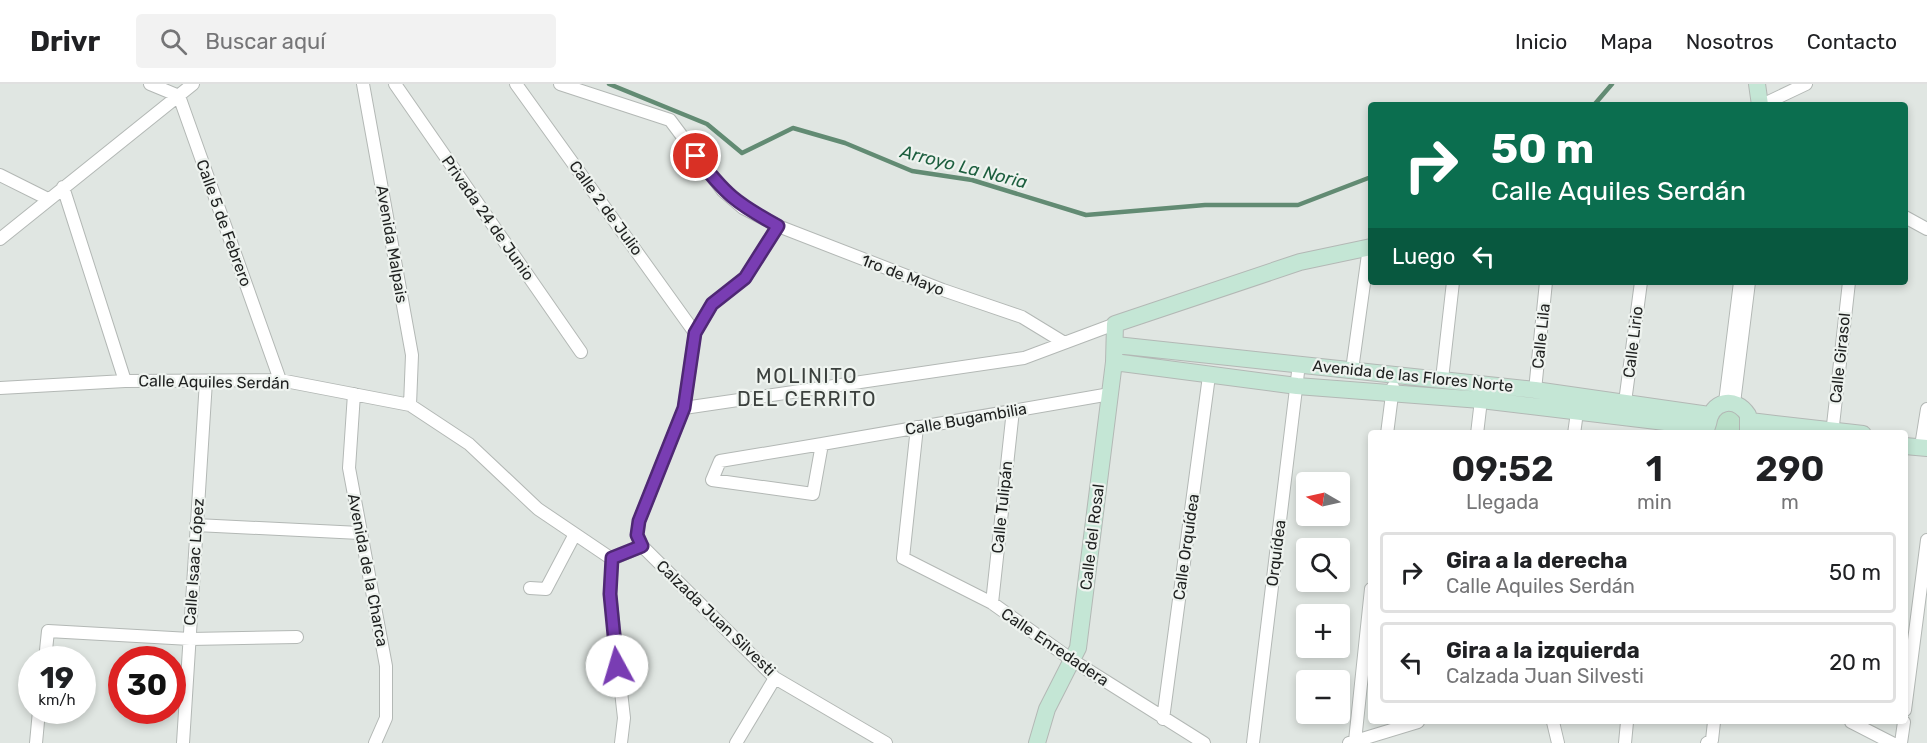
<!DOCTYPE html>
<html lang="es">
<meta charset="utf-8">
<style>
:root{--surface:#fff;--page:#f2f2f2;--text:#202124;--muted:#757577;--line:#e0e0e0}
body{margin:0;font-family:Rubik,sans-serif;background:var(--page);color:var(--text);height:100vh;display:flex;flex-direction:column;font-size:22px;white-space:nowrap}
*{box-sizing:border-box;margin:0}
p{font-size:20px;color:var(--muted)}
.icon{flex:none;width:33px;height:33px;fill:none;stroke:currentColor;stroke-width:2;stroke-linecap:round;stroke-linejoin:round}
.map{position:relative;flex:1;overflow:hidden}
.details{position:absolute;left:1368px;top:346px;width:540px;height:294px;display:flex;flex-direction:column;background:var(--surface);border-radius:6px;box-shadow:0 3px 9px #0003}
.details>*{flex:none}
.top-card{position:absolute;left:1368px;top:18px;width:540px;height:183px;border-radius:6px;box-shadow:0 3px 9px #0003;background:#0b6e4f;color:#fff;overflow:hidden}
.needle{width:39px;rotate:279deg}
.controls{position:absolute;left:1296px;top:388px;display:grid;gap:12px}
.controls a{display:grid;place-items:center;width:54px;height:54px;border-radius:6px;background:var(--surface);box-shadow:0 3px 9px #0003;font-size:30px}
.speed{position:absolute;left:18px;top:562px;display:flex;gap:12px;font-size:30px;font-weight:700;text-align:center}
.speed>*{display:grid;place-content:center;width:78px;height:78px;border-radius:50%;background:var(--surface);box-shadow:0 3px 9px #0003;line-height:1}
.speed small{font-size:15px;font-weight:400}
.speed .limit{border:9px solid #d22;background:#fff;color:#111}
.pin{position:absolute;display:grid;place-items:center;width:51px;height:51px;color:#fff;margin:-26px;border:3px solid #fff;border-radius:50%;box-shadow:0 2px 6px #0007}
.me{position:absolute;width:66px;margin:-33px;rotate:354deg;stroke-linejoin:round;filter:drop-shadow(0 0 4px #0008)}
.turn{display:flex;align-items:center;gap:21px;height:126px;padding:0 24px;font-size:27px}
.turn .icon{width:78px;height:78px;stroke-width:2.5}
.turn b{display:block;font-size:42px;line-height:51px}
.then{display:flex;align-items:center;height:57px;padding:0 24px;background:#0003;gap:12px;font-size:22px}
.eta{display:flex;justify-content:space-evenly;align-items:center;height:102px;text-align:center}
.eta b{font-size:36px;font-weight:600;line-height:42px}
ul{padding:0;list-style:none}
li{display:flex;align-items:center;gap:18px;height:81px;margin:0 12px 9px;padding:0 12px;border:3px solid var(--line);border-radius:6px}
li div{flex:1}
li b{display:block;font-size:22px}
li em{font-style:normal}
header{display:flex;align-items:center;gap:36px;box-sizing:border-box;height:84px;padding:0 30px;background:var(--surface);border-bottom:2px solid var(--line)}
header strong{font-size:28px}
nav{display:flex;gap:33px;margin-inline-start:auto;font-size:21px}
.search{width:420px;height:54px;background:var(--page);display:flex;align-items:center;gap:15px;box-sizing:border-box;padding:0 21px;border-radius:6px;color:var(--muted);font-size:22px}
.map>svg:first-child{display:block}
.green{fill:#bae0c9}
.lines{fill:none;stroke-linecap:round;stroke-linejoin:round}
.stream{stroke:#628b73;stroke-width:4.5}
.street-casing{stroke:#b3b8b5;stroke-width:14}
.secondary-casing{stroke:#b3b8b5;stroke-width:18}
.street{stroke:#fff;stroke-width:12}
.secondary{stroke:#c4e6d5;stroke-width:16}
.route-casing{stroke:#4f2874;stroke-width:15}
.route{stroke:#793db3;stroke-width:10}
.labels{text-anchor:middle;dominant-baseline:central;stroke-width:4.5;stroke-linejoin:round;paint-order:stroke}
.street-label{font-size:16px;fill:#1f2120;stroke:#eef3ef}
.water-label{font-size:18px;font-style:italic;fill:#1d5f3f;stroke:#eef3ef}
.quarter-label{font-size:20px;letter-spacing:1.5px;fill:#3b403d;stroke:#eef3ef}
</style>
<header>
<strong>Drivr</strong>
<div class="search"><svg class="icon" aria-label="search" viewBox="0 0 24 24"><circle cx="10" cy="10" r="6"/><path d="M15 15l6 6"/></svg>Buscar aquí</div>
<nav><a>Inicio</a><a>Mapa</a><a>Nosotros</a><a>Contacto</a></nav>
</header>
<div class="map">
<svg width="1927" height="659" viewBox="0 0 1927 659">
<rect width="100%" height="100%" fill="#e0e6e2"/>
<path class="green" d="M1733,319L1750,345L1741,349H1715L1707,338Z"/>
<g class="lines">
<path class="stream" d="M609,0L707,40L742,69L793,44L845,59L912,87L972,96L1086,131L1205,121H1298L1371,93
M1594,21L1612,0"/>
<g class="street-casing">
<path id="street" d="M150,0L179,12L280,296
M363,0L412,271L410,321
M395,0L581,268
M516,0L695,249
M560,0L670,36L723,107L743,124L778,142L943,206L1022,233L1063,258
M1762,21L1806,0
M0,91L48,115
M63,103L125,297
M1905,133L1927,145
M778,142L745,194L712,220L695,249L684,324L639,437L637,451L642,462L775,594L886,659
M0,155L193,0
M1352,286L1369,163
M1442,295L1453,198
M0,304L125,297L280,296L410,321L469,360L538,425L612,475L642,462
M1535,306L1546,198
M354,310L349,384L386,582V634L375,659
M1625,318L1641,198
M1725,318L1740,198
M1734,319L1749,198
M684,324L1024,274L1115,240
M917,343L903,474L992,519L1072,576L1204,659
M1387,350L1393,303
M1477,350L1481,316
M1574,350L1578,321
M1832,350L1849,198
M1922,356L1927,325
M822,360L1110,310
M822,360L813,410L712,396L720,377Z
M196,441L360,449
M612,475L610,510L624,634L621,659
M530,504L546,505L575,450
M992,519L1013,326
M45,576L48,547L190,555L297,553
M1905,626L1927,456
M1163,635L1209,292
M1553,638L1558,659
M1851,638L1892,659
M1355,657L1371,505
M36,659L39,627
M183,659L206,297
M736,659L775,594
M1253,659L1299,280
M1349,659L1418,638
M1625,659L1627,638
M1707,659L1712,656L1714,638
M1901,659L1904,638"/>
</g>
<g class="secondary-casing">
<path id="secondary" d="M1757,0L1760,21
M1116,261L1535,306L1709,331
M1114,278L1297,302L1481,316L1707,343
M1750,337L1863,350
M1708,340C1711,317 1735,311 1748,331V350
M1905,362L1927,364
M1037,659L1047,625L1078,564L1114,278L1115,240L1300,178L1371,163"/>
</g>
<use href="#street" class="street"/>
<use href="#secondary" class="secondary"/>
</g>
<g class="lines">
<g class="route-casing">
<path id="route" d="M617,582L610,510L612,474L642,462L637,451L639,437L684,324L695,249L712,220L745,194L778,142C736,119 725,110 696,72"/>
</g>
<use href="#route" class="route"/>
</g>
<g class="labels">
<g class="street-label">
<text transform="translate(606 124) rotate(54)">Calle 2 de Julio</text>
<text transform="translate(488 134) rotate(55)">Privada 24 de Junio</text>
<text transform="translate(224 139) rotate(70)">Calle 5 de Febrero</text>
<text transform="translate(392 160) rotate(80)">Avenida Malpais</text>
<text transform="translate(903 191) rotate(21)">1ro de Mayo</text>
<text transform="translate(1541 252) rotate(-84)">Calle Lila</text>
<text transform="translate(1633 258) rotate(-83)">Calle Lirio</text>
<text transform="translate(1840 274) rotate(-84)">Calle Girasol</text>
<text transform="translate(1413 292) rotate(6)">Avenida de las Flores Norte</text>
<text transform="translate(214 298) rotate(1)">Calle Aquiles Serdán</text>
<text transform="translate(966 335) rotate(-10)">Calle Bugambilia</text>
<text transform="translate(1002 423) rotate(-84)">Calle Tulipán</text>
<text transform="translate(1092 453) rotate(-83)">Calle del Rosal</text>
<text transform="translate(1186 463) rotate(-82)">Calle Orquídea</text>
<text transform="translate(1276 469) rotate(-83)">Orquídea</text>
<text transform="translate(194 478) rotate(-86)">Calle Isaac López</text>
<text transform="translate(368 486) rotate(79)">Avenida de la Charca</text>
<text transform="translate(716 534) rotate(44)">Calzada Juan Silvesti</text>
<text transform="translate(1055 563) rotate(34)">Calle Enredadera</text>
</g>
<g class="water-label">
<text transform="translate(964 83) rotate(14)">Arroyo La Noria</text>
</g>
<g class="quarter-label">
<text x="807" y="292">MOLINITO<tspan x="807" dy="23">DEL CERRITO</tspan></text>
</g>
</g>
</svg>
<div class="controls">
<a><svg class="needle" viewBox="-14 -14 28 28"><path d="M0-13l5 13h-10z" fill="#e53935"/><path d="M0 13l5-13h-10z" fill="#757577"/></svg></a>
<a><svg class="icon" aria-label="search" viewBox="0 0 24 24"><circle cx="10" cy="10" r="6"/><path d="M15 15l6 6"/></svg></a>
<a>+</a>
<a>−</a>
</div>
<div class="speed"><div>19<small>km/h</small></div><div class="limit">30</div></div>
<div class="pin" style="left:696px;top:72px;background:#d93025"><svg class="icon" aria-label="arrive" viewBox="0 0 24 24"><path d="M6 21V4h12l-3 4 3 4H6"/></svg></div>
<svg class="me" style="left:617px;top:582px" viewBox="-20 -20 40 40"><circle r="19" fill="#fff"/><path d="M0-13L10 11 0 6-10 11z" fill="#793db3"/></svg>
<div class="top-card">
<div class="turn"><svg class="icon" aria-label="right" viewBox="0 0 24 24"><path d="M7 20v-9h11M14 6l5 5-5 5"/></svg><div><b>50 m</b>Calle Aquiles Serdán</div></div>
<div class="then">Luego<svg class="icon" aria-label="left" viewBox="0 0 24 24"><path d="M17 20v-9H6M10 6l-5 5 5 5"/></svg></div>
</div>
<section class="details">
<div class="eta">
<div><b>09:52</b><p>Llegada</p></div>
<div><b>1</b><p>min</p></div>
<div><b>290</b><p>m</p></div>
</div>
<ul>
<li><svg class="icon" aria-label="right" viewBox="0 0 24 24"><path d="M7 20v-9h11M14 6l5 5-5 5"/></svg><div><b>Gira a la derecha</b><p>Calle Aquiles Serdán</p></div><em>50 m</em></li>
<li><svg class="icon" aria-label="left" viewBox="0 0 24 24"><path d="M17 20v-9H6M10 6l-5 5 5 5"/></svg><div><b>Gira a la izquierda</b><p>Calzada Juan Silvesti</p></div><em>20 m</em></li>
</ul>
</section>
</div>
